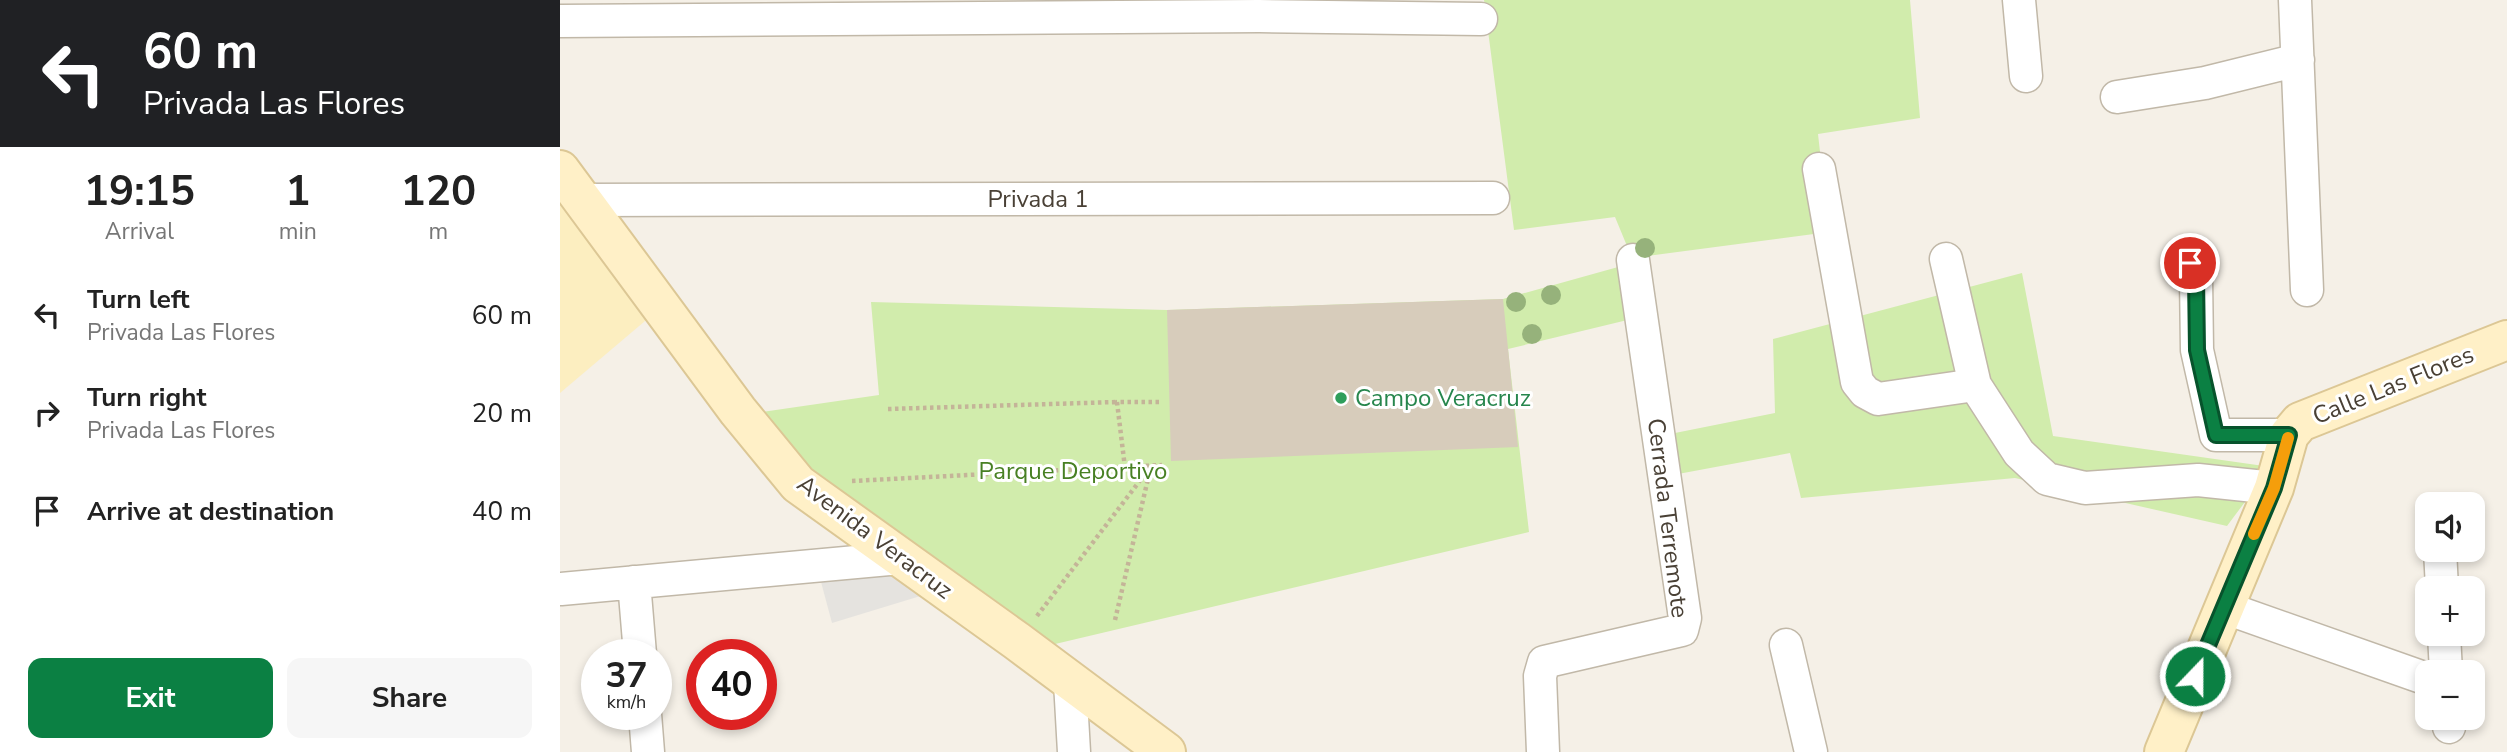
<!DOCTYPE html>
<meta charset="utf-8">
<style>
:root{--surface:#fff;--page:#f6f6f6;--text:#222;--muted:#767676;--accent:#0b8043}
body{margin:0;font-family:"Nunito Sans",sans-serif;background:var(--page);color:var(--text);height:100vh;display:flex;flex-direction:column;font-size:26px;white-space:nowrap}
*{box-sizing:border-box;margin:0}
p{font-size:23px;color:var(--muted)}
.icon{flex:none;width:38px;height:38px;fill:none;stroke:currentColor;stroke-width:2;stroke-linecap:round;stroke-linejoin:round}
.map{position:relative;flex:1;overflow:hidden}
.sheet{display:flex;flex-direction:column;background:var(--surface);width:560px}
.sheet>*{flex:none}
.guide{background:#202124;color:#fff;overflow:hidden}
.fabs{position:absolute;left:1855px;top:492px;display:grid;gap:14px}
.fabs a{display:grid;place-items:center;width:70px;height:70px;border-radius:14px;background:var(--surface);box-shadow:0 4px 10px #0003;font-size:35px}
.speed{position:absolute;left:21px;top:639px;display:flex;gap:14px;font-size:35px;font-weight:700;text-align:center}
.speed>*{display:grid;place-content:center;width:91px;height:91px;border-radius:50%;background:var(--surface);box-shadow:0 4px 10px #0003;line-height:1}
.speed small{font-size:18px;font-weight:400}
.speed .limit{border:10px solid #d22;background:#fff;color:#111}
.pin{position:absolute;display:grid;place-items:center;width:60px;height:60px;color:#fff;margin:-30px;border:4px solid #fff;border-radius:50%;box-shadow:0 2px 7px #0007}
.me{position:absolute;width:77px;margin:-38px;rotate:22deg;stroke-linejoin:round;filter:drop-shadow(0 0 5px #0008)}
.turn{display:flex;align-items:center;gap:24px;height:147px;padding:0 28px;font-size:32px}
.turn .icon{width:91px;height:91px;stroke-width:2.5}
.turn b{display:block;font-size:49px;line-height:60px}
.eta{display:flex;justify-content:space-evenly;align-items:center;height:119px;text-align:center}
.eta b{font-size:42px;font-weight:700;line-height:49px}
.button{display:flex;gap:14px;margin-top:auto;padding:14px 28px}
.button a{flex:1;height:80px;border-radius:14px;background:var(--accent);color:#fff;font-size:28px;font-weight:700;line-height:80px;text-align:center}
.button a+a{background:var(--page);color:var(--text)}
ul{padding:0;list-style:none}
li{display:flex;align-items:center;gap:21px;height:98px;padding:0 28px}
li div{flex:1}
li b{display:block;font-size:26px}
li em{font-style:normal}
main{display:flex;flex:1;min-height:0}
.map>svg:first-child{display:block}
.green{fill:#d1ecac}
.sand{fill:#fceec0}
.parking{fill:#e5e3df}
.building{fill:#d7ccbb}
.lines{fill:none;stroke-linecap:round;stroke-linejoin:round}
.street-casing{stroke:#c1b8a8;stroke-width:35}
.secondary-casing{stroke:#dcc795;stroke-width:42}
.path{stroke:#c4b498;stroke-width:4.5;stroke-dasharray:3.5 3.5;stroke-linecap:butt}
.street{stroke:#fff;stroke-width:32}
.secondary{stroke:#fff0c7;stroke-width:38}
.tree{fill:#96b27b}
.route-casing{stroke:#07532c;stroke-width:18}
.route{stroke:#0b8043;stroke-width:12}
.slow{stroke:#f59e0b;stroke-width:12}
.leisure-dot{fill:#2e9e5b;stroke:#fff;stroke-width:2.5}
.labels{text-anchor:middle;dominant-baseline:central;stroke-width:6;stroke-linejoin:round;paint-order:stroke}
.street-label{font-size:24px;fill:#494035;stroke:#fff}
.leisure-label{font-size:24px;fill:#27864d;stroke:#fff;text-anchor:start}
.park-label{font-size:24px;fill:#488023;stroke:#fff}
</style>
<main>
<section class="sheet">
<div class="guide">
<div class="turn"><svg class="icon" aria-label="left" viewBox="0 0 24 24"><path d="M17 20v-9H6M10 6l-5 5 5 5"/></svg><div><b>60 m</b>Privada Las Flores</div></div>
</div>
<div class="eta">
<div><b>19:15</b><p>Arrival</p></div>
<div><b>1</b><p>min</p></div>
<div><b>120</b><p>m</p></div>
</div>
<ul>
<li><svg class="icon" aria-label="left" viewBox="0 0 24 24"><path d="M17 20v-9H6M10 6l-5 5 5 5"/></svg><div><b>Turn left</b><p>Privada Las Flores</p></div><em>60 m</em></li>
<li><svg class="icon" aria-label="right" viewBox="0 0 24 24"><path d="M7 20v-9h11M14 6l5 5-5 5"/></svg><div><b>Turn right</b><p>Privada Las Flores</p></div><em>20 m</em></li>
<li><svg class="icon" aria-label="arrive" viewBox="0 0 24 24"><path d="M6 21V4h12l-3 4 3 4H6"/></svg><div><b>Arrive at destination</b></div><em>40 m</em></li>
</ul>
<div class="button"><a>Exit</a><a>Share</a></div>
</section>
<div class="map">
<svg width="1947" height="752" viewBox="0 0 1947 752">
<rect width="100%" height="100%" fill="#f5f0e7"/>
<path class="green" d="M924,0H1350L1360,118L1258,134L1269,232L1072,258L1055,217L954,230Z
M1076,262L1084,316L948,349L969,532L474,649L175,416L319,395L311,302L607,310L943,299Z
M1462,273L1493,436L1711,467L1667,526L1455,478L1241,498L1230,453L1118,474L1115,433L1215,413L1213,339Z"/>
<path class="sand" d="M0,177L98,310L0,393Z"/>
<path class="parking" d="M347,556L390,587L272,623L257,567Z"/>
<path class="building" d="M943,299L958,447L611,461L607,310Z"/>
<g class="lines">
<g class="street-casing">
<path id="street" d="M1459,0L1466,76
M1735,0L1747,290
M0,21L699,16L921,19
M1557,97L1645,83L1738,60
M1259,169L1297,382L1305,392L1318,399L1415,385
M23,200L933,198
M1386,259L1415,385L1459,453L1487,479L1525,488L1638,480L1714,488
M1630,263L1636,277L1637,350L1656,435H1729
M1880,550L1882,588
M74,582L80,654
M1,589L340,558
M1663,607L1867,679
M1884,634L1886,672
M1226,645L1251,752
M510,682L514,752
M85,714L88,752
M1888,718L1889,727
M983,752L980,676L984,662L1122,630L1125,618L1073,260"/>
</g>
<g class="secondary-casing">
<path id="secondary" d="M0,170L178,411L238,484L457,641L606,752
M1604,752L1714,488L1729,435L1740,422L1947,340"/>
</g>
<path class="path" d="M328,409L557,402
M565,468L557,402H601
M292,481L602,465
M477,616L591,466L555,620"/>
<use href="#street" class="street"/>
<use href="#secondary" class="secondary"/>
</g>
<g class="tree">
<circle cx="1085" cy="248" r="10"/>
<circle cx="991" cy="295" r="10"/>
<circle cx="956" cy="302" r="10"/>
<circle cx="972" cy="334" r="10"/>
</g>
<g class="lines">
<g class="route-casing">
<path id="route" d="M1630,263L1636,277L1637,350L1656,435H1729L1714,488L1635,676"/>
</g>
<use href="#route" class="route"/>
<path class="slow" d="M1694,534L1714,488L1728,438"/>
</g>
<circle class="leisure-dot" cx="781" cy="398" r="7"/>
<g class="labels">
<g class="street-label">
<text x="478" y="199">Privada 1</text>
<text transform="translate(1833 385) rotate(-22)">Calle Las Flores</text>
<text transform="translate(1108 518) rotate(83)">Cerrada Terremote</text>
<text transform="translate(315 537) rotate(37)">Avenida Veracruz</text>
</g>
<g class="leisure-label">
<text x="795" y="398">Campo Veracruz</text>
</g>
<g class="park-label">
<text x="513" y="471">Parque Deportivo</text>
</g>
</g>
</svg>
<div class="fabs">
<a><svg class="icon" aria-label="sound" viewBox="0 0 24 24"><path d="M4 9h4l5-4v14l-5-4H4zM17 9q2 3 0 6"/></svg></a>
<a>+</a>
<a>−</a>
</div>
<div class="speed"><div>37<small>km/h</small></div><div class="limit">40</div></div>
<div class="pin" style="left:1630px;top:263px;background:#d93025"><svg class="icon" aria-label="arrive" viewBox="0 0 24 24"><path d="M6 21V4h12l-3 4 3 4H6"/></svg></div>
<svg class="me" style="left:1635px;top:676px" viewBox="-20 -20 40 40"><circle r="17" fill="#0b8043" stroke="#fff" stroke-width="3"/><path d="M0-11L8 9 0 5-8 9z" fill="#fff"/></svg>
</div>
</main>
